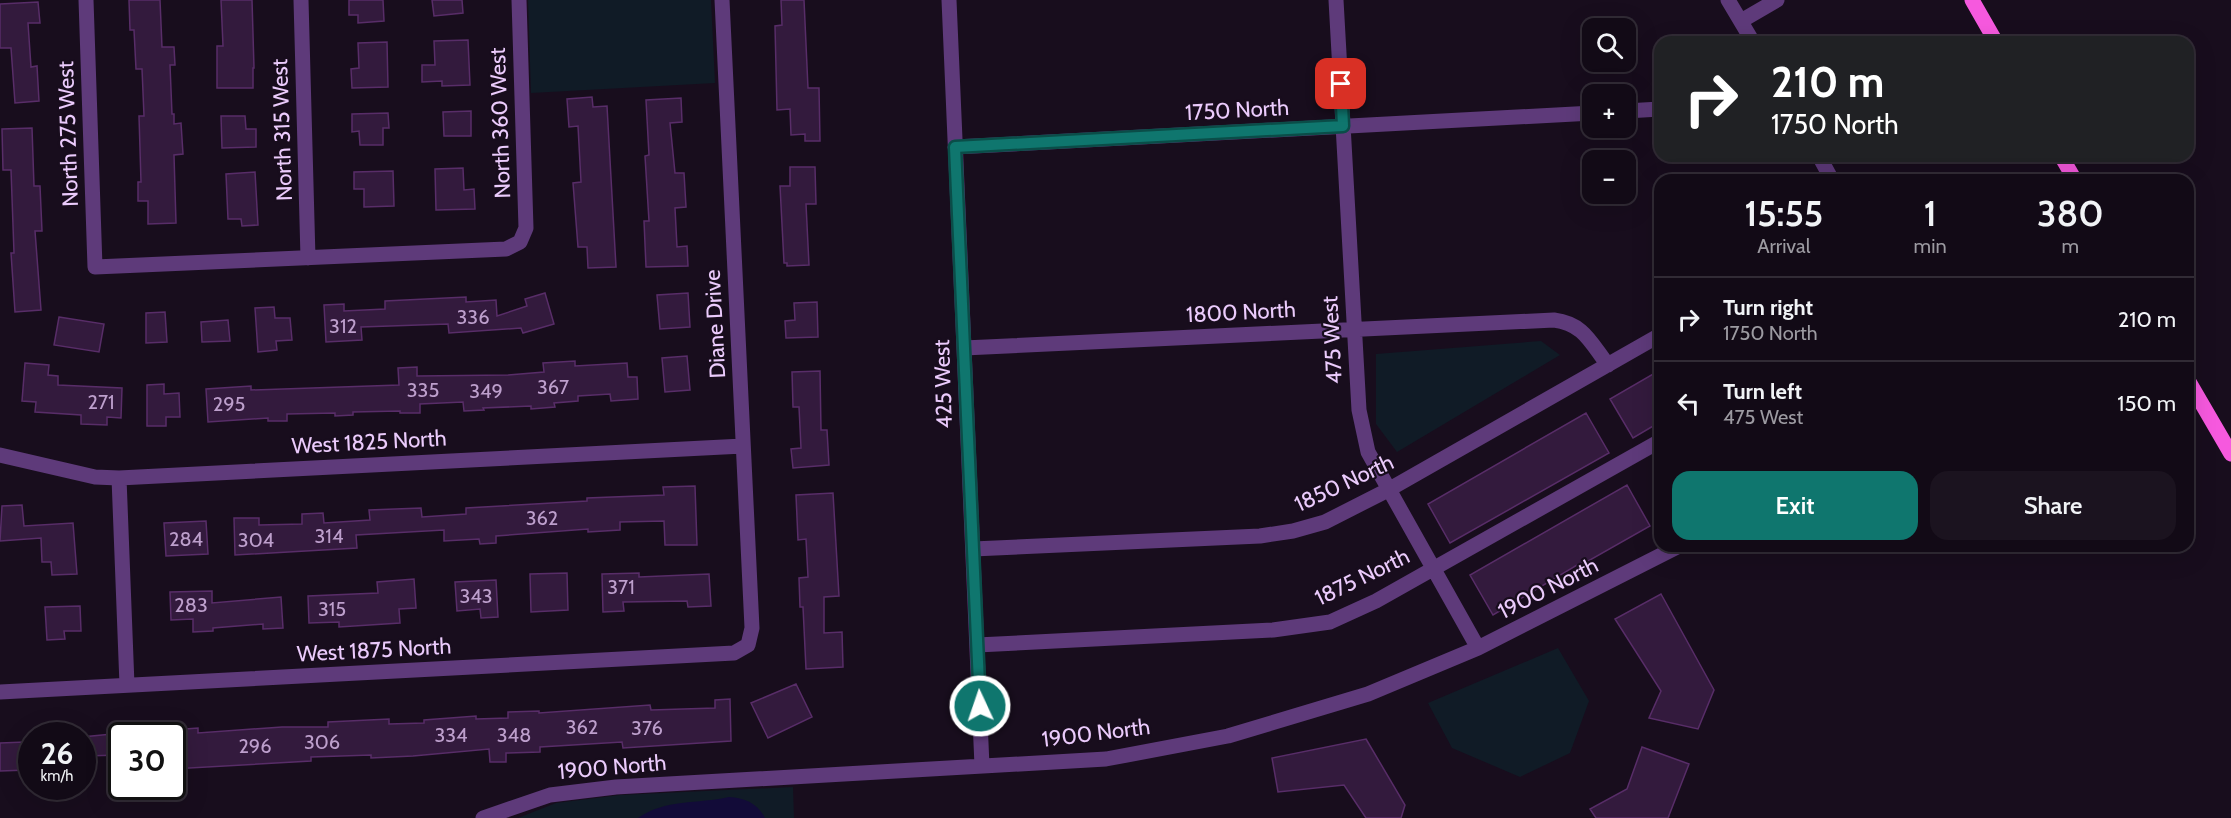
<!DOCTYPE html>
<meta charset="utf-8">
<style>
:root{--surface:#120a16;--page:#1b131f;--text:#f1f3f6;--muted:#9c9aa1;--line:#312b35;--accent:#0f766e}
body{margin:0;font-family:Cabin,sans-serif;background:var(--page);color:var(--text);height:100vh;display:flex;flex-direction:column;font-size:22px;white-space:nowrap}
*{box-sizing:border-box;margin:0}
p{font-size:20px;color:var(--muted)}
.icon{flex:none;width:33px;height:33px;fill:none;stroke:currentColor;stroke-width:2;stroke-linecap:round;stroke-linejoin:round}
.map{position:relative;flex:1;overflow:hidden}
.drawer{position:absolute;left:1654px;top:174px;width:540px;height:378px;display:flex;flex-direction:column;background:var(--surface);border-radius:18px;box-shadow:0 6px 24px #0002,0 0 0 2px var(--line)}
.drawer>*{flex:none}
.hud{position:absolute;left:1654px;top:36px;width:540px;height:126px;border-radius:18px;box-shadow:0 6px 24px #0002,0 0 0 2px var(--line);background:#202124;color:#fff;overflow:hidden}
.buttons{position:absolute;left:1582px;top:18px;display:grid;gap:12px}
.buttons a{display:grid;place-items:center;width:54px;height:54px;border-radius:12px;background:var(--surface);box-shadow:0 6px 24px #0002,0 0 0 2px var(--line);font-size:30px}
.speed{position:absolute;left:18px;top:722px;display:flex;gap:12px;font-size:30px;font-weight:700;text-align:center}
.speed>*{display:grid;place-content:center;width:78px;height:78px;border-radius:50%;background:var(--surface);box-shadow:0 6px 24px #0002,0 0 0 2px var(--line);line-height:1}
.speed small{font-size:15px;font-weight:400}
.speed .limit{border:3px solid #111;border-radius:9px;background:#fff;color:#111}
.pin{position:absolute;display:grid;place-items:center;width:51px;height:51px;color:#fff;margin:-26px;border-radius:12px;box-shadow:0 3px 9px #0006}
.me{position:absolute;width:66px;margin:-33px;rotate:357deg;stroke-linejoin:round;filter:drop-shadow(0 0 4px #0008)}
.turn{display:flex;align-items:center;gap:21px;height:126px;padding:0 18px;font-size:27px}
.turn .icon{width:78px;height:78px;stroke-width:2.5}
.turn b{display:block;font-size:42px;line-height:51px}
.eta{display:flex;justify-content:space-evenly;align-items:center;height:102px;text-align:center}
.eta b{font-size:36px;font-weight:600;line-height:42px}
.cta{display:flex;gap:12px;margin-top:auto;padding:12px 18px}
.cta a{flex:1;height:69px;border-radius:18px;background:var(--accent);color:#fff;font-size:24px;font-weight:600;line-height:69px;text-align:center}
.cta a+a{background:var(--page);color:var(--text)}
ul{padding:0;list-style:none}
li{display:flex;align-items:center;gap:18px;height:84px;padding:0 18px;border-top:2px solid var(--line)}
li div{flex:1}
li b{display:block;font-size:22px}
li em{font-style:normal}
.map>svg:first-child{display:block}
.green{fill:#101b26}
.water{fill:#120b38}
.building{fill:#331a3d;stroke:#582d68;stroke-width:1.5}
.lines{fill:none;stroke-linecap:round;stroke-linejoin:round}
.minor{stroke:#5e3a7a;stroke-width:15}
.major{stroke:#f659de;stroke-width:15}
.route-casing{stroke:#0a4d48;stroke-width:15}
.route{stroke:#0f766e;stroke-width:10}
.labels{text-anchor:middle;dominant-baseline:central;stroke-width:4.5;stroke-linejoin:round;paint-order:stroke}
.number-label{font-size:20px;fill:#bd9fcc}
.street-label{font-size:22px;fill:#ebcbfc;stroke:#180d1d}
</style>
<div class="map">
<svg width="2231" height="818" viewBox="0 0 2231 818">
<rect width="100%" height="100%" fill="#180d1d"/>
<path class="green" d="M528,0H711L715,83L531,93Z
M1541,341L1560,355L1397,452L1376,424V354Z
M1558,648L1589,701L1570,753L1520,777L1452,748L1428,703Z
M793,787L794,818H518L556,803L620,795Z"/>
<path class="water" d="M729,797C745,798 757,803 765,818H638C665,799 698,804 729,797Z"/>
<path class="building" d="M129,0H160L162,47H174L175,65H170L172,114H174V124L181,123L183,154L174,155L176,223L148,224V201H138V182H141L139,116H144L142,69H136L134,30H130Z
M221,0H252L254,68H253V88H217V46H223Z
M349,0H383L384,21L358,23V15H349Z
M432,0H462L463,13L434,16Z
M781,0H804L808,88H819L820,141H805V134L791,135L790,109L777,110L775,26L782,25Z
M38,2L40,23H28L31,67L37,66L39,101L15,103L11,48H0V4Z
M468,40L470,85L442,86V81L422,82V65H435L434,41Z
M387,42L388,87L352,88L351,69L359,68L358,43Z
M592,97L593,107L607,106L616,267L588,268L587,247H578L573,183L581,182L578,126L569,127L567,99Z
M681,98L682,122L670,123L675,173H684L686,207L675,208L677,247L687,246L688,266L646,267L644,221H649L645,156L649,155L646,100Z
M471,111V136H444L443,112Z
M388,113L389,128H383V145H360L359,131L352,132V114Z
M221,116H245L246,129H256V147L222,148Z
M32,128L34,186H40L42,231H35L41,310L15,312L11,253H14L11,170H3L2,129Z
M790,167H815L816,204H806L809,265L787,266V263H784L780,186H790Z
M463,168L464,190L474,189L475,209L436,210L435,169Z
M393,171L394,206L364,207V189H354V172Z
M255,172L258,225L242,226L241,219H228L226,174Z
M545,293L554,324L523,333L521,328L449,333L448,324L361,327L362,340L326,342L324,305L344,304V311L385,309V301L466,297V302L496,300L497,316L527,306L525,299Z
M688,293L690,327L660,329L657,295Z
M817,302L818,337L786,338L785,321L795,320L794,303Z
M274,307L275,318H290L292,340L276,341L277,350L258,352L255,308Z
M165,312L167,342L146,343V313Z
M59,317L104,324L99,352L54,345Z
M228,320L230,341L202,342L201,322Z
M687,356L690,390L665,392L662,358Z
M575,361V366L627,363L628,377H637L638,399L611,401L610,394L578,396V401L554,403L555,407L531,409V406L483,408L484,410L464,411L463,402L420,404V413H400V411L353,412V415L335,416V413L287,414V421H268V418L208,422L206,389L251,386V390L399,385L398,368L417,367V376L508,375L544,372L543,363Z
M25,363L49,365L48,375L58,376V385L122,388L121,418L107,417V425L81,424V415L35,412L36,402L22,401Z
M1660,370V422L1633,438L1610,399Z
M820,371L821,430H827L829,465L793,468L791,449L801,448L799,407H793L792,372Z
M164,384V394L179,393L180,417H166V426H147V385Z
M1586,413L1609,453L1450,543L1428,504Z
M1627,485L1650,526L1583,564L1582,562L1493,615L1470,575Z
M695,486L697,545H665L664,521L620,522V530L588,532V529L496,536V543L480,544L479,539L444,541V530L356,535L357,548L235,555L234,518H259V525L302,524V514L323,513L324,523L370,520L369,510L421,508L422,517L466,514V508L587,501V498L664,495L663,487Z
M833,493L839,596L824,597V633L842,632L843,667L806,669L803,607H800L799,578L808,577L806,539L798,540L796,495Z
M22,505L24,526L73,523L77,574L52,575L51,562H42L41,538L0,541L2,506Z
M206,521L208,554L166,556L164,523Z
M567,573L568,610L531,612L530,574Z
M639,573V577L709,574L711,606L688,607L687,601L623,602L624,611L603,612L602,574Z
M414,579L416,608L399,609L400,623L339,627V622L309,623L308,596L378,593L377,582Z
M496,580L498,617L481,618L480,609L457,611L455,582Z
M212,591V603L281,597L283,628L263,629V624L213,628V631L193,632V619L171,620L170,592Z
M1661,594L1714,690L1698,729L1649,718L1661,691L1615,619Z
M80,606L81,631H64L65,639L47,640L45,607Z
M796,684L812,717L768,738L751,703Z
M730,699L731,741L623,748L622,742L540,747V752L506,753V762H490L489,749L413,756L371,758V755L311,757V761L172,769V730L198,728V733L282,727H328V722L389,719V724L424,723V720L476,716V719L508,718V712L539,711V713L650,705L651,710L715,708V700Z
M122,733V755L82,756V737Z
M1366,739L1405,805L1401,818H1366L1344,785L1278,792L1272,758Z
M25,742L27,770L0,771V743Z
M1642,747L1689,764L1668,818H1596L1590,809L1627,789Z"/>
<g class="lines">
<path class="minor" d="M86,0L95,267L506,249L520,242L526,228L519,0
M301,0L308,258
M949,0L982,766
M1336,0L1359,410L1368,452L1478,648
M1728,0L1753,42
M1741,21L1777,0
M1626,111L1660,109
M955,147L1593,113
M1819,156L1832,180
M964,348L1554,320C1584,324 1590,342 1608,365
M0,455L95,477L119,478L743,446
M119,478L127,685
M973,549L1260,536L1293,531L1325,522L1388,490L1660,335
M977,645L1273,630L1330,622L1376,601L1660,441
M0,692L734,653L748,645L752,628L722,0
M483,818L550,795L616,787L1106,759L1228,736L1368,694L1478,648L1679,546"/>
<path class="major" d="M1972,0L1996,42
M2061,156L2075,180
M2188,380L2231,454"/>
</g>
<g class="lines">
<g class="route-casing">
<path id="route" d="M980,706L955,147L1343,126L1341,84"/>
</g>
<use href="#route" class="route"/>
</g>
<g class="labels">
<g class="number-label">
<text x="473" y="317">336</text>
<text x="343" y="326">312</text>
<text x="553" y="387">367</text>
<text x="423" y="390">335</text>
<text x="486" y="391">349</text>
<text x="101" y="402">271</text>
<text x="229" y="404">295</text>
<text x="542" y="518">362</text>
<text x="329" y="536">314</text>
<text x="186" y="539">284</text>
<text x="256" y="540">304</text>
<text x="621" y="587">371</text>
<text x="476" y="596">343</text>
<text x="191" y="605">283</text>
<text x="332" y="609">315</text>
<text x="582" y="727">362</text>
<text x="647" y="728">376</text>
<text x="451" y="735">334</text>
<text x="514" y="735">348</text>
<text x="322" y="742">306</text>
<text x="255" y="746">296</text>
</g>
<g class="street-label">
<text transform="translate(1237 110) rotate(-3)">1750 North</text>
<text transform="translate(500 123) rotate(-92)">North 360 West</text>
<text transform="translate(282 130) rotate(-92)">North 315 West</text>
<text transform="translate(68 134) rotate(-92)">North 275 West</text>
<text transform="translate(1241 312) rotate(-3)">1800 North</text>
<text transform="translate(715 324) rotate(-93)">Diane Drive</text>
<text transform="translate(1332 340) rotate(-93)">475 West</text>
<text transform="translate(943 384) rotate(-92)">425 West</text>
<text transform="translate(369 442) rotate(-3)">West 1825 North</text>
<text transform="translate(1344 483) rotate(-25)">1850 North</text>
<text transform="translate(1362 577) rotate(-26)">1875 North</text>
<text transform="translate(1548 588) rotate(-27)">1900 North</text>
<text transform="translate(374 650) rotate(-3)">West 1875 North</text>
<text transform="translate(1096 733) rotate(-7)">1900 North</text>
<text transform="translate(612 767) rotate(-5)">1900 North</text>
</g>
</g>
</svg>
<div class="buttons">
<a><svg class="icon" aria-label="search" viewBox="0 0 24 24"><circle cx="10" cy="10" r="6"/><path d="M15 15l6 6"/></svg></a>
<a>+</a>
<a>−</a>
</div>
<div class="speed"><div>26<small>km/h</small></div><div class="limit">30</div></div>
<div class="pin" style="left:1341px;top:84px;background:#d93025"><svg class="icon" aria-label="arrive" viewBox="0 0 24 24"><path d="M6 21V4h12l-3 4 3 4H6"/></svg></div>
<svg class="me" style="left:980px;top:706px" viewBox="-20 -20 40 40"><circle r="17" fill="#0f766e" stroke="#fff" stroke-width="3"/><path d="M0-11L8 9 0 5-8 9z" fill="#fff"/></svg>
<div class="hud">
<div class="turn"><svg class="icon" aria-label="right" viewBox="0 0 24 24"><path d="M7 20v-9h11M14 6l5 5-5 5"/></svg><div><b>210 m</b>1750 North</div></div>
</div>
<section class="drawer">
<div class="eta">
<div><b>15:55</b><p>Arrival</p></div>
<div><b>1</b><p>min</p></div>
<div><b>380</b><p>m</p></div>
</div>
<ul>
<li><svg class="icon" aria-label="right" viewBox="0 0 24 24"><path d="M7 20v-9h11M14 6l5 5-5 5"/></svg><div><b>Turn right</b><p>1750 North</p></div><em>210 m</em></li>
<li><svg class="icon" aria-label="left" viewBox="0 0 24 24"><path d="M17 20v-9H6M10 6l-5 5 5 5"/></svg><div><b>Turn left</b><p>475 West</p></div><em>150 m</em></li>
</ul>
<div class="cta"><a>Exit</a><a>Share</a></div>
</section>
</div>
